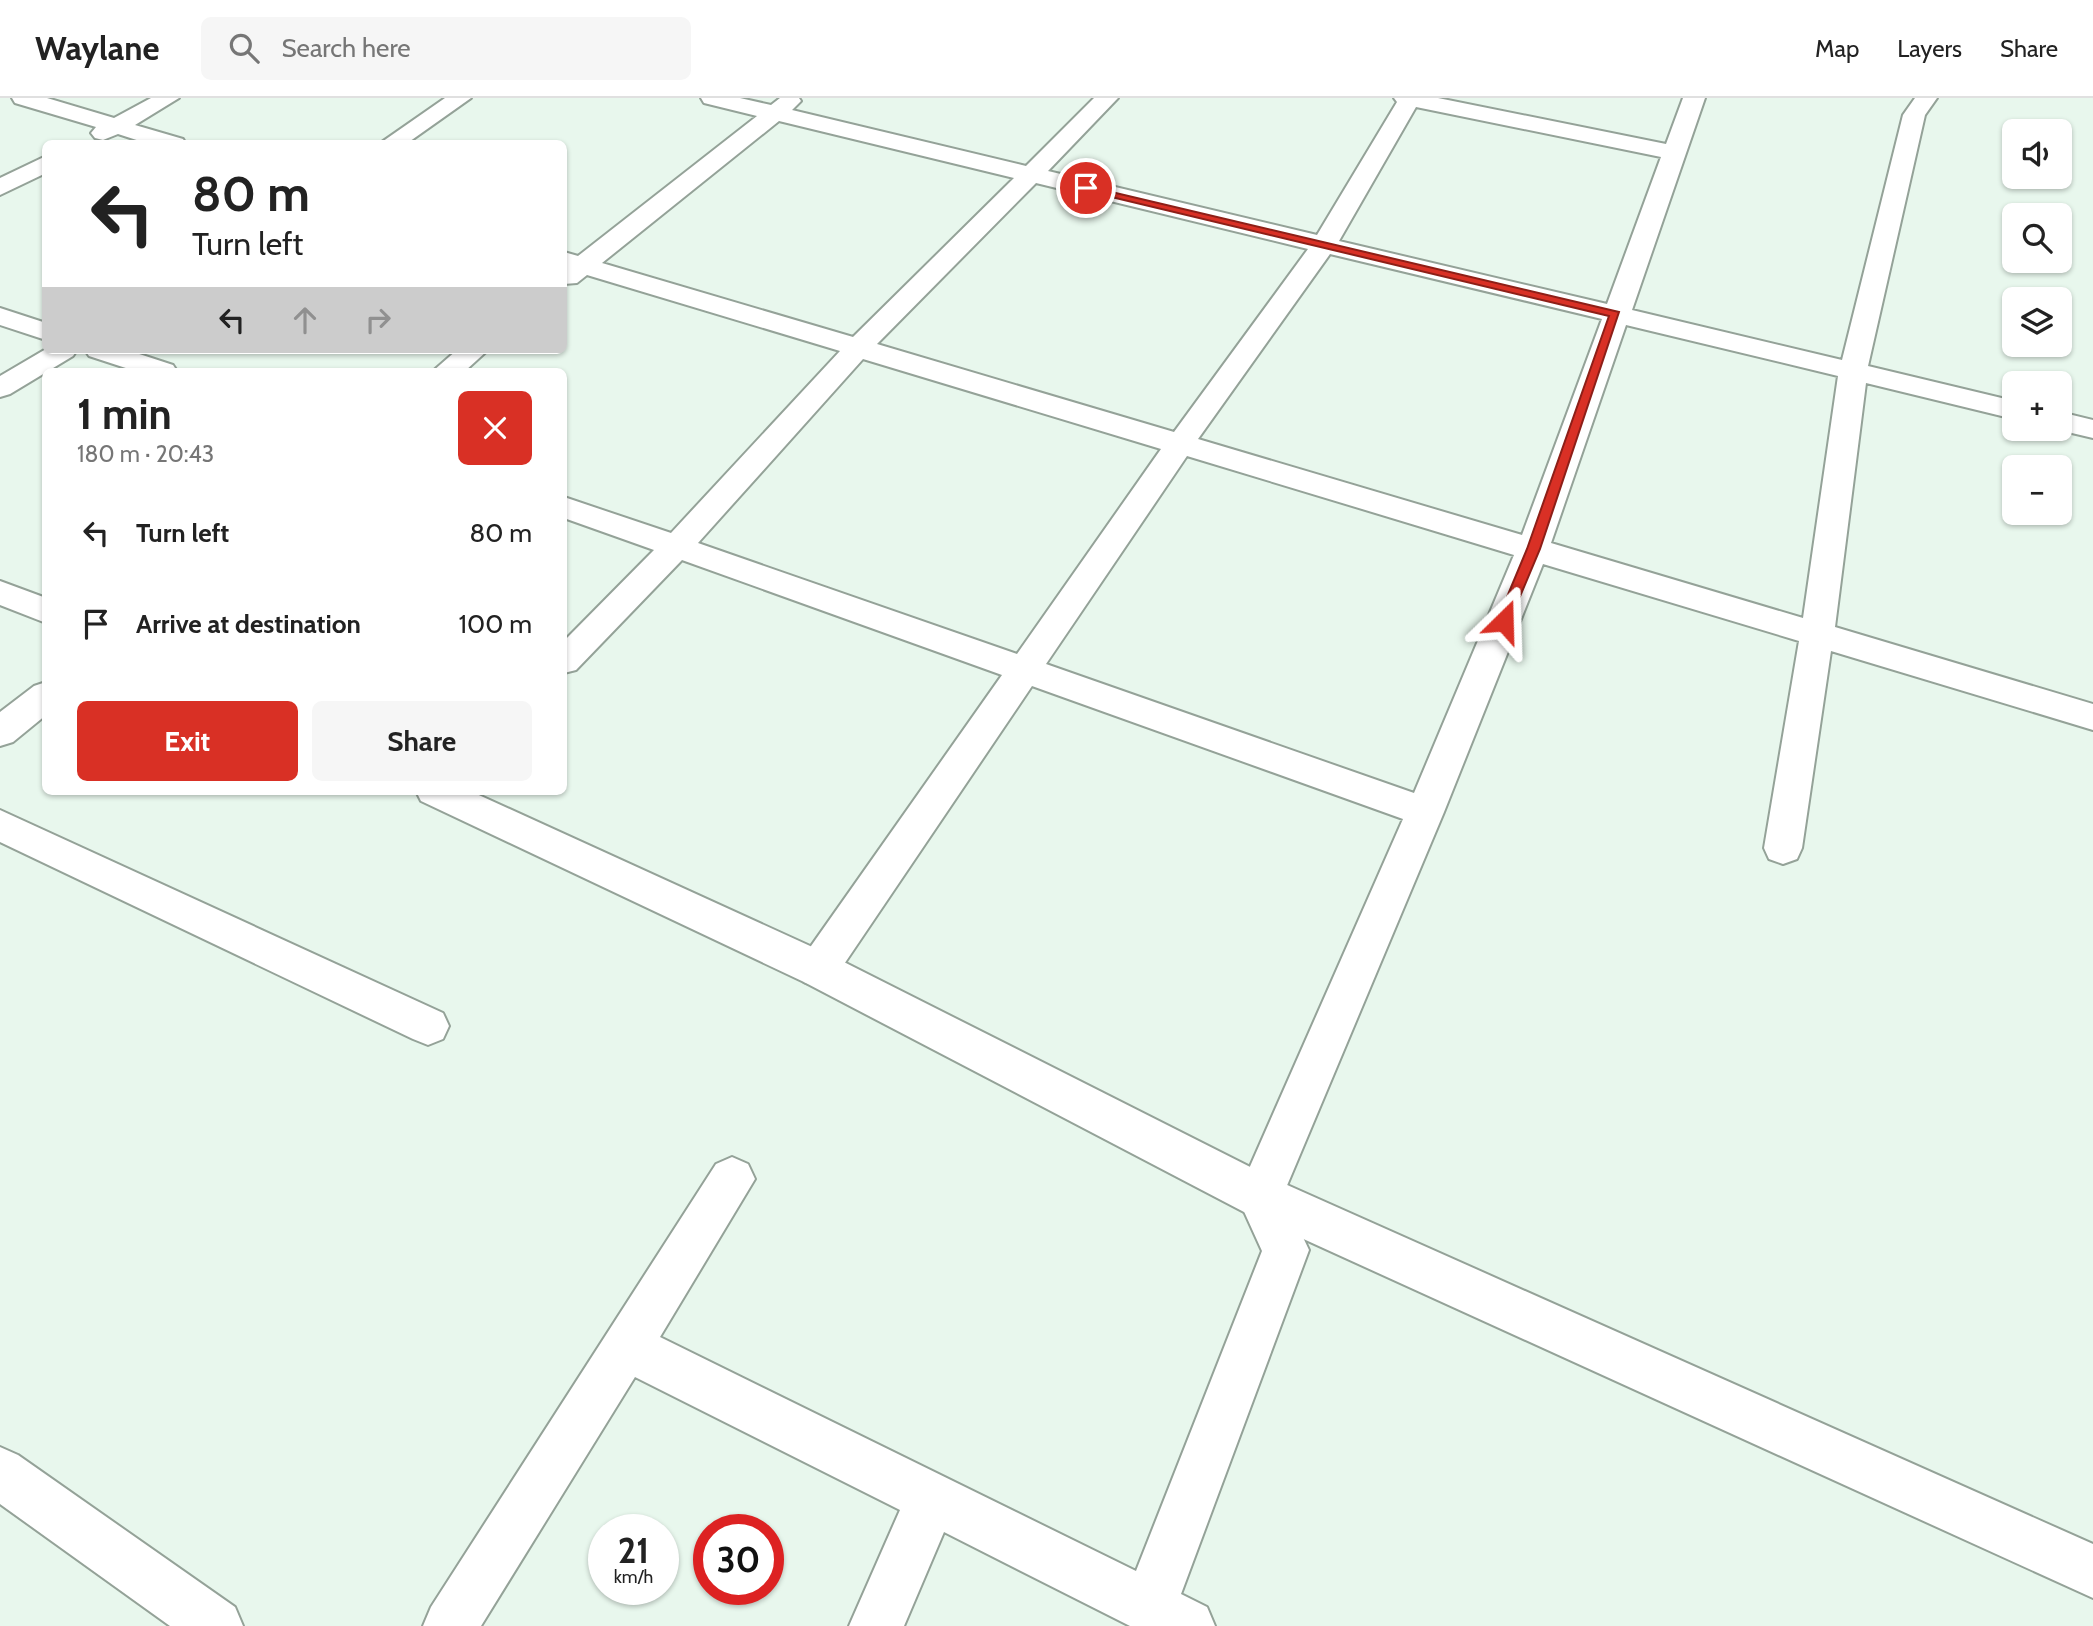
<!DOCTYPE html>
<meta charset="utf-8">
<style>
:root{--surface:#fff;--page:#f6f6f6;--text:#222;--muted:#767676;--line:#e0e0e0;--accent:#d93025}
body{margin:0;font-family:Cabin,sans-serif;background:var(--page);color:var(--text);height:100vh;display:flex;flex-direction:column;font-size:26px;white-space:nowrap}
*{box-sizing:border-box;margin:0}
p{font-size:23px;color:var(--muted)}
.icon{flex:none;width:38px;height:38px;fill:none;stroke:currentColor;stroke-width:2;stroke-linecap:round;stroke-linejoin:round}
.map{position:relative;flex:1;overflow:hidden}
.side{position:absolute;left:42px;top:270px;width:525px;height:427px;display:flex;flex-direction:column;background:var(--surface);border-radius:10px;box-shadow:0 2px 5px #0004}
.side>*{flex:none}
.hud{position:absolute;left:42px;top:42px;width:525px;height:214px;border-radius:10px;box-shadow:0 2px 5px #0004;background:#fff;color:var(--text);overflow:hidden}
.controls{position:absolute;left:2002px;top:21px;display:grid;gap:14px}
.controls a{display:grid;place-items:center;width:70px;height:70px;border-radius:10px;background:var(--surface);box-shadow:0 2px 5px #0004;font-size:35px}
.speed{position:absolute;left:588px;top:1416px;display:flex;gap:14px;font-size:35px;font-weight:700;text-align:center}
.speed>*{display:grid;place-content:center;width:91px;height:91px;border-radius:50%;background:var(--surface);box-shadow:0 2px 5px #0004;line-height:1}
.speed small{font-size:18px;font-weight:400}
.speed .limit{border:10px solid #d22;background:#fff;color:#111}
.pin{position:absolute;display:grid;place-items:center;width:60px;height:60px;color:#fff;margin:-30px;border:4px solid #fff;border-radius:50%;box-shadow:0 2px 7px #0007}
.me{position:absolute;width:77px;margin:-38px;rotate:22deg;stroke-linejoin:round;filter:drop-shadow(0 0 5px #0008)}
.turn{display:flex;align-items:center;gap:24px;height:147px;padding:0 35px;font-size:32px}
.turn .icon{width:91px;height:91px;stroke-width:2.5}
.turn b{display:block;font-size:49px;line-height:60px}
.lanes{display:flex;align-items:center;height:66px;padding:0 35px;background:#0003;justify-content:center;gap:35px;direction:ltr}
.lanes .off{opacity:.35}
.round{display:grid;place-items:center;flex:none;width:74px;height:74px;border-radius:10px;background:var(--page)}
.summary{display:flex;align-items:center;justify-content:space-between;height:119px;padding:0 35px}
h1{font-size:42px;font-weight:800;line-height:52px}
.action{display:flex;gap:14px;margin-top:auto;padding:14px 35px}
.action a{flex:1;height:80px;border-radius:10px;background:var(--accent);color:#fff;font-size:28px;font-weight:800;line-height:80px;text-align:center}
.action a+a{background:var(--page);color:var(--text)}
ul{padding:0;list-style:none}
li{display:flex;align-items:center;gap:21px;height:91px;padding:0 35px}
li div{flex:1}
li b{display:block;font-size:26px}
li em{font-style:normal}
header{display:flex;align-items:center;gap:42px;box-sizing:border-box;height:98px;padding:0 35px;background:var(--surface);border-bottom:2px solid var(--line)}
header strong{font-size:33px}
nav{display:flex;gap:38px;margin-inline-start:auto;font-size:24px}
.search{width:490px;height:63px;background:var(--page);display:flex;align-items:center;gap:18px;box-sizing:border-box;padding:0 24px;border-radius:10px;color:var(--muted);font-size:26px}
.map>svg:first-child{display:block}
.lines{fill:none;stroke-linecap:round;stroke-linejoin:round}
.minor-casing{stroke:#94a298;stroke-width:4}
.tertiary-casing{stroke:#94a298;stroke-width:4}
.minor{fill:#fff;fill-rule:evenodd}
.tertiary{fill:#fff;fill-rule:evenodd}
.route{fill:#d93025;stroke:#8d1f18;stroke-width:2}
</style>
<header>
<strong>Waylane</strong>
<div class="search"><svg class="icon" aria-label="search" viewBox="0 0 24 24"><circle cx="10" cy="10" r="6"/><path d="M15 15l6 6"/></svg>Search here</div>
<nav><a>Map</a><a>Layers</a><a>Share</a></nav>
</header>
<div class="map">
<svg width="2093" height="1528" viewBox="0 0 2093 1528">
<rect width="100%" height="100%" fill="#e8f7ed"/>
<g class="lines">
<g class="minor-casing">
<path id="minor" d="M12,0H47L114,20L151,0H179L135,27L183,41L186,46H149L118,36L103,42L95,40L91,35L96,29L15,5Z
M445,0H471L406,46H379Z
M701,0H740L771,7L780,0H799L801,3L792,12L1026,68L1094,0H1118L1048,73L1317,137L1397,4L1394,0H1438L1666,46L1683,0H1705L1632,212L1842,262L1903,17L1915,0H1937L1925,17L1868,268L2014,303V321L1866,285L1835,529L2093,606V632L1831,553L1802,750L1797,761L1783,766L1769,761L1764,750L1799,543L1543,466L1444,714L1283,1097L1309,1152L1181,1496L1207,1509L1215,1528H1130L944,1434L904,1528H849L900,1412L635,1279L481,1528H423L431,1509L716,1066L732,1059L748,1066L755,1081L660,1239L1136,1473L1262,1153L1237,1098L1403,721L1032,588L832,884L818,889L804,884L798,871L804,858L1002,577L682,462L576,572L564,575V543L654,452L564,420V399L671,435L840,253L587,177L577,185L564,186V154L578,158L757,18L704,5ZM1416,9L1661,59L1607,206L1339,143ZM779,23L1014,80L853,239L602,165ZM1036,85L1308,151L1174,334L877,246ZM1330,156L1602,221L1522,437L1198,341ZM1626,227L1838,278L1803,520L1551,445ZM863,261L1161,351L1017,556L698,445ZM1187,358L1514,457L1414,695L1046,566Z
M46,58V75L0,97V80Z
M0,210L46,225V242L0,227Z
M46,251L77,252L73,258L10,296L0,299V278Z
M85,252H127L173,267L177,273H135L89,258Z
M457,252H488L465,273H433Z
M2060,314L2093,322V340L2055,331H2060Z
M46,584V617L13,644L0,648V614L34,588Z
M0,712L443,915L449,928L443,941L428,947L413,941L0,744Z
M0,1349L18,1357L235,1509L243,1528H170L0,1406Z"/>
</g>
<g class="tertiary-casing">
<path id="tertiary" d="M0,483L46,500V525L0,507Z
M416,693H470L832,858L1276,1082L2093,1446V1500L1244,1114L804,884L421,703Z"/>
</g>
<use href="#minor" class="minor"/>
<use href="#tertiary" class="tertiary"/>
</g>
<path class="route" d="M1082,87L1619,214L1540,451L1508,527L1504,528L1497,523L1527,451L1609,218L1082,92Z"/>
</svg>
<div class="controls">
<a><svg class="icon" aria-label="sound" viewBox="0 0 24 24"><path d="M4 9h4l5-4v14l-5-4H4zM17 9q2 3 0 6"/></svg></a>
<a><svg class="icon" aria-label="search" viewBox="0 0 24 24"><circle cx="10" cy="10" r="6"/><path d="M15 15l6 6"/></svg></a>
<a><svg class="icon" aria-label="layers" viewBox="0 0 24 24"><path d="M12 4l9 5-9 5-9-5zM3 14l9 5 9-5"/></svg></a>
<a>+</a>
<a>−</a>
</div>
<div class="speed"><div>21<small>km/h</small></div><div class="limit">30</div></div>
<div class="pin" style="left:1086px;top:90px;background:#d93025"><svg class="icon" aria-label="arrive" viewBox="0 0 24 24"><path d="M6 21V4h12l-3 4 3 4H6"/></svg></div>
<svg class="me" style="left:1504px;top:523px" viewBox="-20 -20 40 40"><path d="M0-17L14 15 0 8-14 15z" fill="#d93025" stroke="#fff" stroke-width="4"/></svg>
<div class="hud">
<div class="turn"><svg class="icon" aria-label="left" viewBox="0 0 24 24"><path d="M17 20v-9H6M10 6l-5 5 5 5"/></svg><div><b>80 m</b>Turn left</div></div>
<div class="lanes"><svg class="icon" aria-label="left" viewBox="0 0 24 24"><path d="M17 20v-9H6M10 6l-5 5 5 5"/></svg><svg class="icon off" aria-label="ahead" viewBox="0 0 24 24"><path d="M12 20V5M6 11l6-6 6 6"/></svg><svg class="icon off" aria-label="right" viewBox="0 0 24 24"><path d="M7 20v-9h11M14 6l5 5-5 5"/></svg></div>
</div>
<section class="side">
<div class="summary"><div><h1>1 min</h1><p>180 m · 20:43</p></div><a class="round" style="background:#d93025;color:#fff"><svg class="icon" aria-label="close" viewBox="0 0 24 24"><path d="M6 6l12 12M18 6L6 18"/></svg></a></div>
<ul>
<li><svg class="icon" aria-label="left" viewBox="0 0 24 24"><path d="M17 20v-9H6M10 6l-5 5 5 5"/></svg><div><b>Turn left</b></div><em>80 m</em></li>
<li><svg class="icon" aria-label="arrive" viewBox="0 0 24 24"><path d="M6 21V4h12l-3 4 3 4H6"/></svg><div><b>Arrive at destination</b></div><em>100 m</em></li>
</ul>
<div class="action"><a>Exit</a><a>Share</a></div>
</section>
</div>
